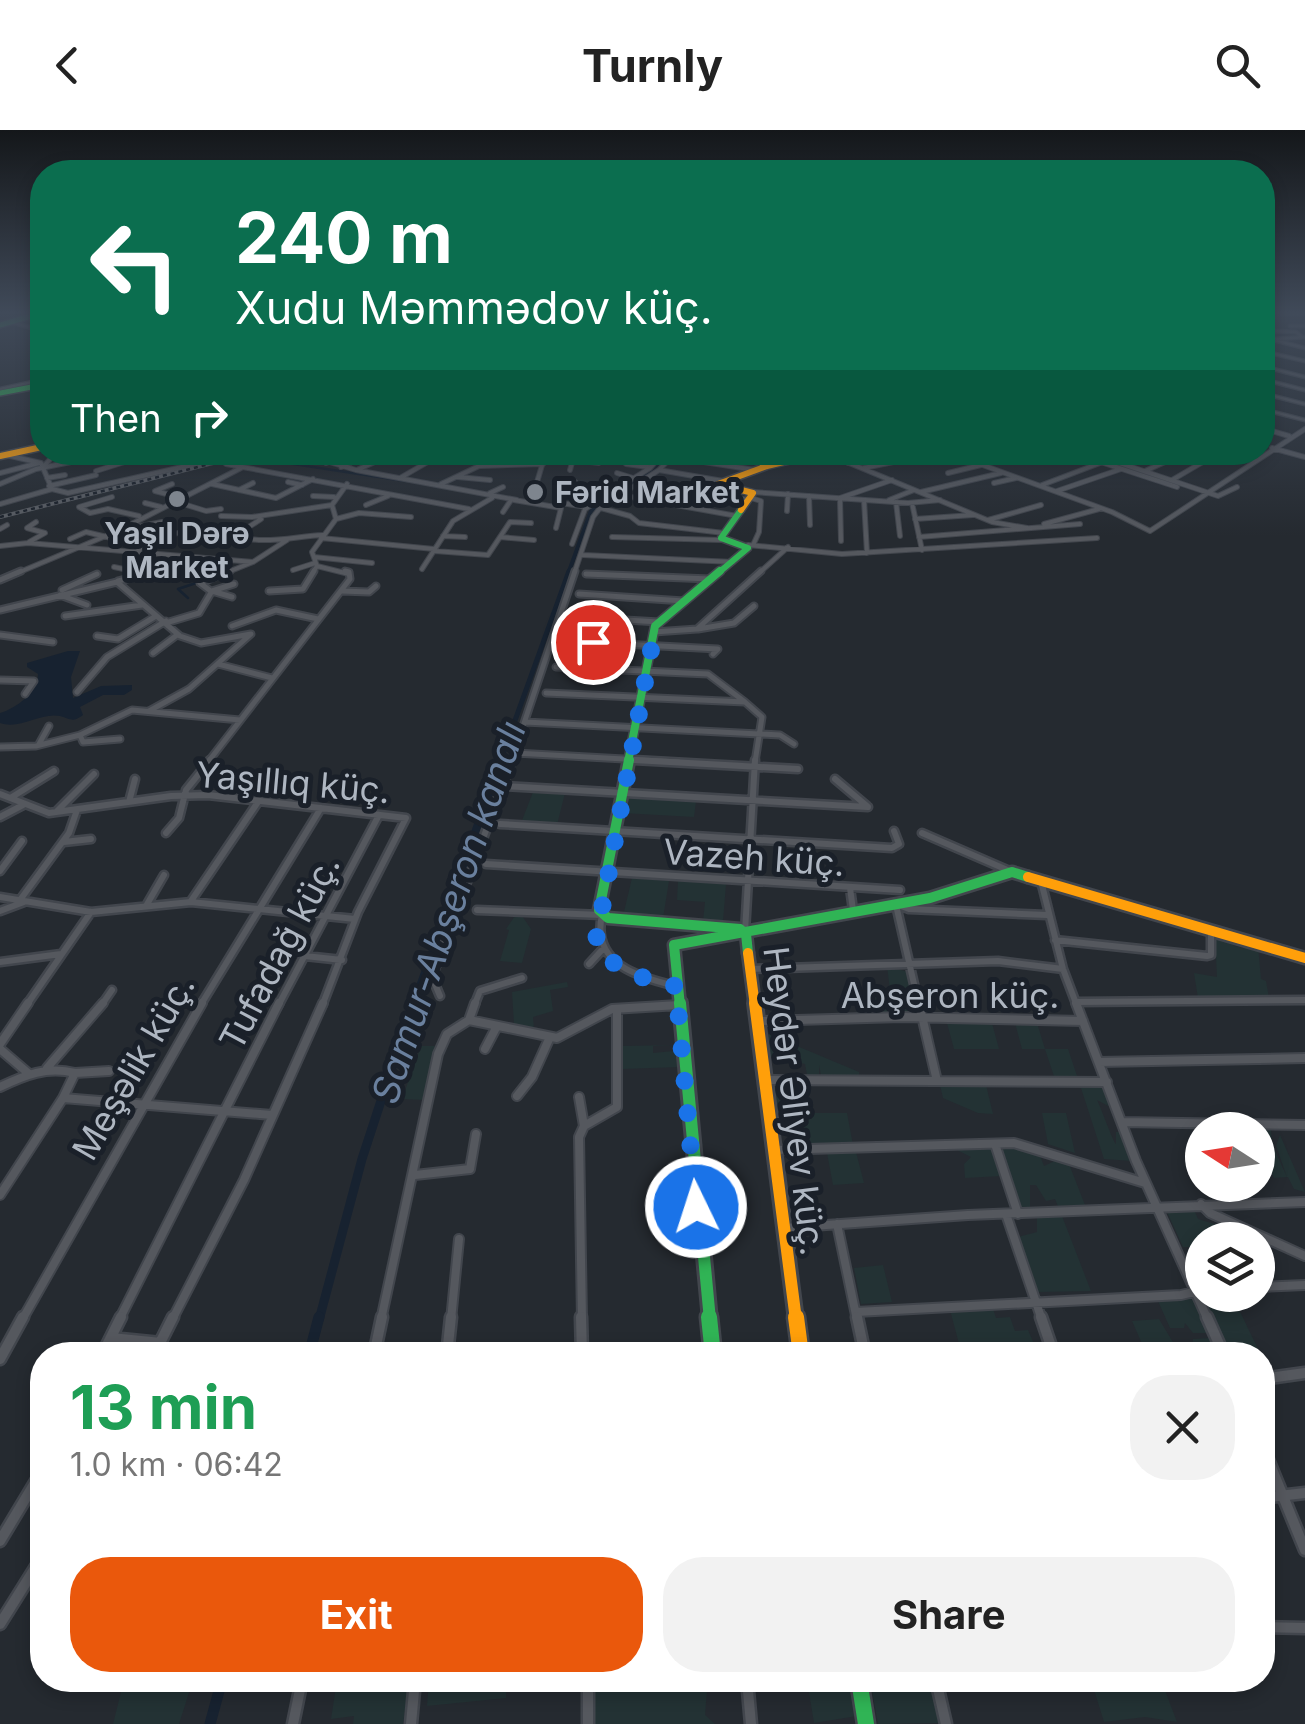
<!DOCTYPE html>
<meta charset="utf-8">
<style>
:root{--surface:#fff;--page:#f2f2f2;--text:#222;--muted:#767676;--accent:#ea580c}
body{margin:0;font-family:Inter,sans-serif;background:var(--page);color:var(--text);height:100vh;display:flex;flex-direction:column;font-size:38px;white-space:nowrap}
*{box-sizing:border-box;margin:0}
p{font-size:32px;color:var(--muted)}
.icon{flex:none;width:55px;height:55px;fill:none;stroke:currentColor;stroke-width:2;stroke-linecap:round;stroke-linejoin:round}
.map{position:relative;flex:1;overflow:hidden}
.side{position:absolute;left:30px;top:1212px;width:1245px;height:350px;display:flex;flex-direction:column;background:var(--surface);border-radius:40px;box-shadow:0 5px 15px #0003}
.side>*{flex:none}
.guide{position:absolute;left:30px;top:30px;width:1245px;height:305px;border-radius:40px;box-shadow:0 5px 15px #0003;background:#0b6e4f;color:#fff;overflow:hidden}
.needle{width:65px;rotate:282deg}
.tools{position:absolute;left:1185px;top:982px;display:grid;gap:20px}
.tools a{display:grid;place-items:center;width:90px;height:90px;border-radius:50%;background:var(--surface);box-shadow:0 5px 15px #0003;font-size:50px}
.pin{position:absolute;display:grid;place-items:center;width:85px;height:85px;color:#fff;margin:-42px;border:5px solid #fff;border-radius:50%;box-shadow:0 2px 10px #0007}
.me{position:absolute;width:110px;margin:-55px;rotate:356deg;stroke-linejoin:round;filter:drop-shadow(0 0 8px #0008)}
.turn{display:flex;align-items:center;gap:35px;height:210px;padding:0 40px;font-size:45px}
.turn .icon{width:130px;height:130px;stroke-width:2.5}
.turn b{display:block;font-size:70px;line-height:85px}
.then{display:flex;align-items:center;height:95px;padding:0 40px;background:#0003;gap:20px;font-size:38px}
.round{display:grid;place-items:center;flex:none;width:105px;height:105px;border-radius:40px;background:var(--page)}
.summary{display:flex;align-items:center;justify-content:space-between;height:170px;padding:0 40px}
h1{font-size:60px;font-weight:700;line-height:75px;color:#1e9e55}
.primary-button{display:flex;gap:20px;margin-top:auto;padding:20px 40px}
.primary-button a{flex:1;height:115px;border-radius:40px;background:var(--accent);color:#fff;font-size:40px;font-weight:700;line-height:115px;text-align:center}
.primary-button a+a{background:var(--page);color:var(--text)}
header{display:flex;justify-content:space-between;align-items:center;height:130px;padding:0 40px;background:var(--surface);font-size:45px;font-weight:700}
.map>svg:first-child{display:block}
.green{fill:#233234}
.water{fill:#172230}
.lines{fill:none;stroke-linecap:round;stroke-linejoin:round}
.stream{stroke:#172230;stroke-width:2.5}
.canal-far4{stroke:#172230;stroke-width:4}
.canal-far3{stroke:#172230;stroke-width:5}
.canal-far2{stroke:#172230;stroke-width:8}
.canal-far1{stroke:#172230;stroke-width:9}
.canal{stroke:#172230;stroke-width:11}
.street-far5-casing{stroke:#42464d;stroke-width:5}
.street-far4-casing{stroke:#42464d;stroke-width:6}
.street-far3-casing{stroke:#42464d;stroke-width:9}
.street-far2-casing{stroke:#42464d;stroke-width:11}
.street-far1-casing{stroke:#42464d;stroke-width:12}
.street-casing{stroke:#42464d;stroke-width:15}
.fast-far5-casing{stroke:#42464d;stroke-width:8}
.fast-far4-casing{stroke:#42464d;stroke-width:9}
.fast-far3-casing{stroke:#42464d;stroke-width:11}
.fast-far2-casing{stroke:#42464d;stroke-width:15}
.fast-far1-casing{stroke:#42464d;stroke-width:18}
.fast-casing{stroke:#42464d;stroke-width:21}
.slow-far3-casing{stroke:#42464d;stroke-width:9}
.slow-far2-casing{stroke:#42464d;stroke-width:15}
.slow-far1-casing{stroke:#42464d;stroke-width:18}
.slow-casing{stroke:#42464d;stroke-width:21}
.street-far5{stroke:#55585e;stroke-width:2.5}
.street-far4{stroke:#55585e;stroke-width:4}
.street-far3{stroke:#55585e;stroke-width:5}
.street-far2{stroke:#55585e;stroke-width:6}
.street-far1{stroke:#55585e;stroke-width:8}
.street{stroke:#55585e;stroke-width:10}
.fast-far5{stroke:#30b455;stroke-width:5}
.fast-far4{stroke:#30b455;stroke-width:6}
.fast-far3{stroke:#30b455;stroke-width:8}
.fast-far2{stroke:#30b455;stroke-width:10}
.fast-far1{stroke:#30b455;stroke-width:12}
.fast{stroke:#30b455;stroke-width:16}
.slow-far3{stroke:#ff9f0a;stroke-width:6}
.slow-far2{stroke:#ff9f0a;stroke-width:10}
.slow-far1{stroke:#ff9f0a;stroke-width:12}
.slow{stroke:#ff9f0a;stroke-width:16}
.rail-casing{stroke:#585c62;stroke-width:4}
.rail{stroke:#1a2029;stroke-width:2.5;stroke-dasharray:4;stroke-linecap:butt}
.route{stroke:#1a73e8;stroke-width:18;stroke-dasharray:0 32.4}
.poi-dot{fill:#7e858e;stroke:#1a2029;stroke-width:4}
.labels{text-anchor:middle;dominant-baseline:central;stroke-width:10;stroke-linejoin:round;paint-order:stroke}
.far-poi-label{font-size:30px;font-weight:bold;fill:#aeb6c1;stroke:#1a2029;text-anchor:start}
.street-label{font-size:35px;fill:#aeb6c1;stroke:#1a2029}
.water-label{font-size:38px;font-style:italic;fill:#6a809e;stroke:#1a2029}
</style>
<header><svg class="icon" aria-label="back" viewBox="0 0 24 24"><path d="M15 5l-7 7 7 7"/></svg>Turnly<svg class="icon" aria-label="search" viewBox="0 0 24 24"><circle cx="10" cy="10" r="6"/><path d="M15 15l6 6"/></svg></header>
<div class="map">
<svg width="1305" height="1594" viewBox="0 0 1305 1594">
<rect width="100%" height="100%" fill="#252a30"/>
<path class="green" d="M533,662L565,663L557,695L521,693Z
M626,666L696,671L694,687L622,683Z
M632,748L669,751L663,788L623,786Z
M678,751L726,754L723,792L703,791L705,772L677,770Z
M515,786H522L531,799L522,833L500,831L509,800L506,799Z
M1215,805L1233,809L1234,816L1243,818L1244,813L1258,816L1261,849L1266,851L1269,868H1198L1194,843L1217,847Z
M887,836L908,842L918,884L875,886L870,861L890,860Z
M567,852L568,857L550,860L553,881L533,887L534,899L514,894L512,862Z
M947,893H992L999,919H954Z
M1015,893H1037L1045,919H1068L1077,946H1054L1045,919H1022Z
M766,903L859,942V946L821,945L819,935V945H807L805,934L768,926Z
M678,915L653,916V923L674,921L679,924L680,937L622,939V916Z
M421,916H435L425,970L402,969Z
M796,954L800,983H847L853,1015L804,1016V992L797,983H774L772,955Z
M940,955H986L993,984L978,983L943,968Z
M1080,955L1105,956L1114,979L1097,970C1102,980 1113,1012 1116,1014V1002H1122L1132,1031L1104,1029Z
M1042,983H1066L1075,1023L1048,1014Z
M1227,999L1271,1000L1272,1014L1287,1047L1276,1016L1280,1005L1305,1062L1294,1059L1288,1047L1274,1048L1266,1032H1258V1000Z
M1001,1016L1039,1023L1044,1036L1057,1030L1069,1034L1085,1075L1058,1076L1055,1069L1046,1071L1036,1055H1030V1077H1019Z
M992,1017L1002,1046L965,1048L964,1034L971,1027L955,1019Z
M856,1022L864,1053L833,1055L827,1023Z
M1167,1082H1195L1198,1089L1231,1099L1234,1107L1244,1110H1202V1117H1183Z
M1062,1086L1091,1161L1036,1162L1018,1107L1037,1102V1087Z
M883,1135L892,1172L861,1174L854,1138Z
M1200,1163L1232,1165L1258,1219L1228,1221Z
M1192,1167L1208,1203H1193L1185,1193L1184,1198H1170L1158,1171Z
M992,1176L996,1188L1010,1187L1015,1201L1028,1200L1035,1216L1045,1225H962L950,1180Z
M1159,1189L1174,1214L1192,1215L1193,1209L1210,1208L1218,1225H1147L1132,1191Z
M124,1550H193L179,1594H113Z
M337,1550H409L403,1594H353L354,1586L331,1589Z
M429,1550H506V1568L427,1576Z
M627,1550H703L707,1560L705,1585L715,1594H595V1555Z
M807,1550H852L857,1586L814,1593Z
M870,1550H931L940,1593L878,1594Z
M1091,1550H1161L1177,1592L1145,1587L1104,1592Z"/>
<path class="water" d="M68,521H80L71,547L73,568L101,556L132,555V560L124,565H103L80,577L83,585C72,593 71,589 60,586C40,582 21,600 0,593V583C17,578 38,562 38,544L27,537V533Z"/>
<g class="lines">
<path class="stream" d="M248,327L405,351
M214,446L212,443L227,431
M57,464L134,444
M188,468L178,459L199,452"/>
<path class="canal-far4" d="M568,444L591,381L647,344L670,322"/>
<path class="canal-far3" d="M500,632L569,441"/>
<path class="canal-far2" d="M413,876L501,630"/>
<path class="canal-far1" d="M319,1190L362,1029L413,873"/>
<path class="canal" d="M309,1225L319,1187
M210,1594L222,1550"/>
<g class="street-far5-casing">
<path id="street-far5" d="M1282,183L1305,184
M1262,188H1273
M11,192L42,201
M1290,196H1305
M1273,201L1296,202L1301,206
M1262,207L1305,218
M1276,209L1305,207
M1262,221L1305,231
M1262,236L1305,247
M1262,249L1305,260
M0,259L42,250
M1262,263L1305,274
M1262,279L1305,290"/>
</g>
<g class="street-far4-casing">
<path id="street-far4" d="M1262,298L1289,306
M1272,318L1305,327
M142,322L167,327L179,322
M183,322L205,326L203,329L208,331
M296,322L356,340L517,370
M454,322L512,326
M602,322L611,324
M947,322L1112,382L1150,401L1305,299
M1070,322L1177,357
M1087,322L1218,366L1237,357
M1229,322L1255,330
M825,323L992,392L1027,398
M406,324L429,331
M6,325L41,333L52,359L68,363L226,327
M283,327L295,322
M672,327L755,340
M545,328L573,329
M968,329L989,322
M573,330L599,333
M637,331L653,333
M326,333L356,322
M848,333L869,329
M226,334L469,379
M626,334L648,337
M45,335L52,327L67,322
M341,337L370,324L380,325
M864,338L942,322
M357,340L379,330
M570,340L575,322
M659,340L723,351
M96,341L150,324
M1145,341L1187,322
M0,343L39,333
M617,343L633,348
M948,343L981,335
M458,347L490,350
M47,348L65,345
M400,348L445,322
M1172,350L1208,329
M288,352L302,355
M641,353L749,370
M994,353L1016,348
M0,354L36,339L96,327
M172,354L155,361L182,368
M212,354L276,368L313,349
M347,354L332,375L336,389L312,422L317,436L349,444
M441,354L479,336L543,334
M1042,355L1100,333
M49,356L96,345
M239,360L253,353
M1057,361L1121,339
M752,362L908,373L940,370
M921,362L1001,343
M490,363L503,357
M620,365L737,386
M313,366L334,367
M809,366L810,395
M112,367L79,377L90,383L108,379L139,386
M751,368L761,371L759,402L754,413
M514,370L561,378L556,398
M864,370L867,423
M889,370L914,360
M177,372L206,381L221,379
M531,372L546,322
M896,372L900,406
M145,373L161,377
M561,373L587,377
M912,373L922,420
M0,374L52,359
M366,375L388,366
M556,377L575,352
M601,378L630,386L639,393L724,403
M787,381L788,364
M503,382L511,370
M221,386L252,387L332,375
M336,389L359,383L411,387
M915,389L973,385
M988,390L1041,375
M1044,394L1099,379
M0,399L7,395
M121,400L162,392
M238,404L261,389
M443,406L465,407
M500,407L534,410
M612,407L721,410
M919,407L1080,394
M321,408L434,419
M70,409L86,402L128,412
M204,411L216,404
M841,411L840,368L892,350
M29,412L45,403L27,398L36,392
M572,414L585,379L650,338L664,322
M748,415L842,424L1097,408
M0,416L28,413L253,432
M435,421L488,425L510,392L531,393
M136,422C182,388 208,406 259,410C280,411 302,406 323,405
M583,425L733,432
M314,427L372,433
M114,437L143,443
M422,439L453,391L492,368
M293,440L315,433
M15,444L120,400L241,338
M149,444L169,439L187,444
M223,444L253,432L287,410
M312,444L317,436
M574,444L593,387L600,378L659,340L676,322
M758,444L788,417"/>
</g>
<g class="street-far3-casing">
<path id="street-far3" d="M134,441L143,443
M178,441L200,447
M586,444L710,449
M0,450L21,441
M118,451L160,441
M62,460L97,444
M212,461L232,467
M269,461L303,459L314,441
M342,461L369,462L376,456
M212,462L200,453L230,441
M579,464L684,471
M60,465L87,475
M0,480L117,452L180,506L201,513L251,504L189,559L149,581
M65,486L142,475
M576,487L659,492
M169,492L199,483L212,461L234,454
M232,496L276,480L318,489
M698,499L734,493L754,476
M654,502L697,499L761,441
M0,505L53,512
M97,506L118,509L156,486
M564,511L718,519L713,524
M153,523L177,505
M218,534L272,548
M556,537L708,544L745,572
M567,537L570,526
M0,550L34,551L25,564
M77,562L107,527L166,491
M546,563L745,572L762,587L755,632
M525,592L780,605L794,614
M80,605L83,612L120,609
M39,614L49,596
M0,617L36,616L80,605L132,580L240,590
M515,623L679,632
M208,632L350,449L349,442L345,441
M511,632L575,441"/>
</g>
<g class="street-far2-casing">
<path id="street-far2" d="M634,630L798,639
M835,649L867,676
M502,656L868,677
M0,664L49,683L171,666L208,665L406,688L358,782L322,876
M12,667L54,641
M129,672L135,649
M56,682L94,644
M0,687L23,675
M500,694L892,718L899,714L894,701
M166,703L179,688L186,660L210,630
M922,703L1012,742
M64,712L91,709
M486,734L900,760
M0,741L22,711
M1041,751L1063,839L1077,876
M850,758L853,780
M0,767L91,782L191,772L355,789
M20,770L69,703L77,680
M191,771L258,672
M896,774L909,779L1047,785
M896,775L919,876
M146,776L164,745
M477,780L602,785C591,833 637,847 676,856
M0,781L24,772
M745,802L755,630
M1055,810L1207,826L1211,825V801
M305,826L342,830
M0,832L61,824
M589,834L601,821
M751,839L998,831L1063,839
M440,866L432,847L512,630
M1076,872L1305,870
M26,876L91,782
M101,876L112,860
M200,876L321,678
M278,876L379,685
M474,876L480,861L522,848
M669,876L679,875"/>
</g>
<g class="street-far1-casing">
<path id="street-far1" d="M919,873L937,951
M1076,873L1136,1031L1208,1190
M469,890L475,873
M758,891L902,887L1083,891
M0,914L28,873
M0,919L28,943
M485,919L497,896
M1099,932L1305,928
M47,938L103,873
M75,943L109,941
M766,950L1107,952
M0,957C25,945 47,936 75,943L63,968L272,985
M517,966L532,947L550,907
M579,967L584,996
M1122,992L1305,995
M995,1014L1018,1084
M774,1020L1014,1013L1145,1053
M415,1045L470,1039L476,1004
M0,1065L63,968
M1201,1074L1210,1083L1305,1126
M1006,1084L1042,1190
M837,1094L857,1190
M784,1098L968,1085L1305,1072
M1258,1157L1305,1155
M856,1182L1181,1165L1202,1160
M22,1190L202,873
M119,1190L279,873
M172,1190L244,1050L323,873
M381,1190L438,924L447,904L469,890L557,908L612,879L679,875
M451,1190L459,1109
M582,1190L579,1007L584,996L617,977V879"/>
</g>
<g class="street-casing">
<path id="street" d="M581,1187L582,1225
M857,1187L865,1225
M1041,1187L1054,1225
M1207,1187L1224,1225
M111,1208L161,1213
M102,1225L121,1187
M154,1225L173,1187
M374,1225L382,1187
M447,1225L451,1187
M0,1229L23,1187
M1262,1249L1305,1243
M1262,1315L1305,1420
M1262,1368L1305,1363
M0,1411L42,1341
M0,1494L42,1427
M1262,1497L1305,1498
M588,1550V1594
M747,1550L751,1594
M936,1550L946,1594
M293,1594L302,1550
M411,1594L415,1550"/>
</g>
<g class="fast-far5-casing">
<path id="fast-far5" d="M0,195L41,183
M0,263L42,255"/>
</g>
<g class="fast-far4-casing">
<path id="fast-far4" d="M717,444L748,418L721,408L741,380"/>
</g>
<g class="fast-far3-casing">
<path id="fast-far3" d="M628,632L655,496L720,441"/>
</g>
<g class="fast-far2-casing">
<path id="fast-far2" d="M629,630L599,780L608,788L740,799L746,804L748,823
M680,876L674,815L930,768L1012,742L1028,747"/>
</g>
<g class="fast-far1-casing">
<path id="fast-far1" d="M680,873L710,1190"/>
</g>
<g class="fast-casing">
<path id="fast" d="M709,1187L713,1225
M859,1550L866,1594"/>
</g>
<g class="slow-far3-casing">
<path id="slow-far3" d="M734,322L749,325L767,336
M0,326L42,317
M741,380L753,363L718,354L767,336L825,322"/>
</g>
<g class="slow-far2-casing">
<path id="slow-far2" d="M1028,747L1305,828
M748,823L755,876"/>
</g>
<g class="slow-far1-casing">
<path id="slow-far1" d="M755,873L796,1190"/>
</g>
<g class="slow-casing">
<path id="slow" d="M796,1187L801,1225"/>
</g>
<use href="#street-far5" class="street-far5"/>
<use href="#street-far4" class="street-far4"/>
<use href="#street-far3" class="street-far3"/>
<use href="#street-far2" class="street-far2"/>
<use href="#street-far1" class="street-far1"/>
<use href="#street" class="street"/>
<use href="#fast-far5" class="fast-far5"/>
<use href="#fast-far4" class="fast-far4"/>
<use href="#fast-far3" class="fast-far3"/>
<use href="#fast-far2" class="fast-far2"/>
<use href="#fast-far1" class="fast-far1"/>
<use href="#fast" class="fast"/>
<use href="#slow-far3" class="slow-far3"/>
<use href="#slow-far2" class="slow-far2"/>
<use href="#slow-far1" class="slow-far1"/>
<use href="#slow" class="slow"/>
<g class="rail-casing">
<path id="rail" d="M0,387L257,322"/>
</g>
<use href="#rail" class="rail"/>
</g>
<linearGradient id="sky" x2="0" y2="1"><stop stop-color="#14171a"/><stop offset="0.45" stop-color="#404a59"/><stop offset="1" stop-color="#404a59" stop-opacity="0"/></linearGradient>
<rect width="1305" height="406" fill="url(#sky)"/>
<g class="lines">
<path class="route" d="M593,512L652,515L596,810C605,839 650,851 676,856L696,1077"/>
</g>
<g class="poi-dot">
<circle cx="535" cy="362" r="10"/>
<circle cx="177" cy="369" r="10"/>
</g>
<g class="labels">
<g class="far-poi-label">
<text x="555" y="362">Fərid Market</text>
<text x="177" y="403" text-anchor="middle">Yaşıl Dərə<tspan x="177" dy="34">Market</tspan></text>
</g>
<g class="street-label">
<text transform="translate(293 652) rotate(5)">Yaşıllıq küç.</text>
<text transform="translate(754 727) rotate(4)">Vazeh küç.</text>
<text transform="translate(279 822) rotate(-62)">Tufadağ küç.</text>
<text x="950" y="865">Abşeron küç.</text>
<text transform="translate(133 937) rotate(-60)">Meşəlik küç.</text>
<text transform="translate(795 971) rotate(83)">Heydər Əliyev küç.</text>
</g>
<g class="water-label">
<text transform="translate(448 782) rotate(-71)">Samur-Abşeron kanalı</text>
</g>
</g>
</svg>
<div class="tools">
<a><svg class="needle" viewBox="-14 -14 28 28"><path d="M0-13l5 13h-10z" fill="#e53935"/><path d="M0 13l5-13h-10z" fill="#767676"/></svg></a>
<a><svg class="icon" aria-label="layers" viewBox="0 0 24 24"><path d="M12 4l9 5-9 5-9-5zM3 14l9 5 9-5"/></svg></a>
</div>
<div class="pin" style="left:593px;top:512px;background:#d93025"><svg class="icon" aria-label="arrive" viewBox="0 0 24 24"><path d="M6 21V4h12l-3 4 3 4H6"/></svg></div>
<svg class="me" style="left:696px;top:1077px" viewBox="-20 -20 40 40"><circle r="17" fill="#1a73e8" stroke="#fff" stroke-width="3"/><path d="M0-11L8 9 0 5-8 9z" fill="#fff"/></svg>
<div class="guide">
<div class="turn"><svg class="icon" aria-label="left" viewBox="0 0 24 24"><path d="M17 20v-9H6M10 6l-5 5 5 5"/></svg><div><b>240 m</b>Xudu Məmmədov küç.</div></div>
<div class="then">Then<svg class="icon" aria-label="right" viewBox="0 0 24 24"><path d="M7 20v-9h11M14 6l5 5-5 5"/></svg></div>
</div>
<section class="side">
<div class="summary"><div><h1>13 min</h1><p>1.0 km · 06:42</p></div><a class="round"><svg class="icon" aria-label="close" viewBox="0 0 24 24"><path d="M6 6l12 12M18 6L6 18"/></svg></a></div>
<div class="primary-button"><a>Exit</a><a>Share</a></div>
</section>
</div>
